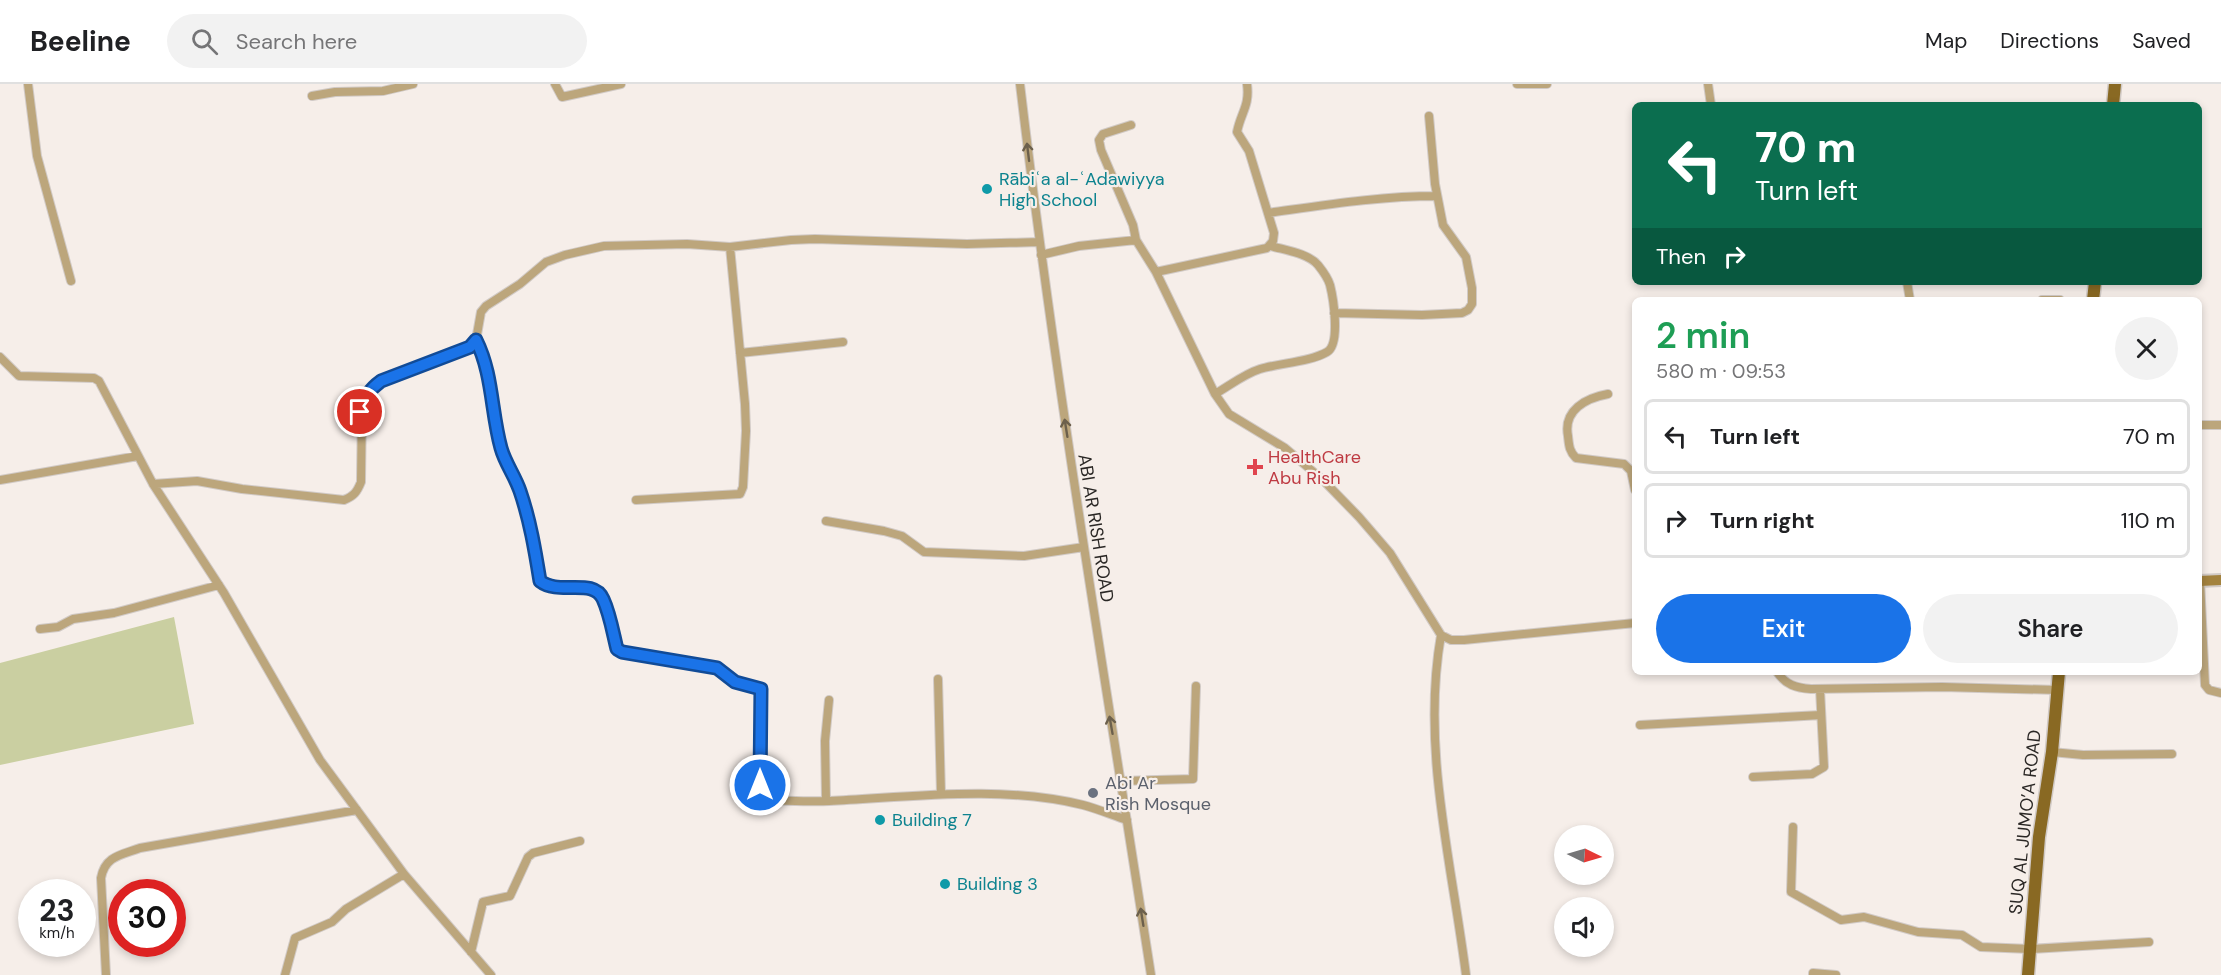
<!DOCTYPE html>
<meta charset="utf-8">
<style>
:root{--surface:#fff;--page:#f2f2f2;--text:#202124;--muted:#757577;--line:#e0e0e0;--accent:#1a73e8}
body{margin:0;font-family:"DM Sans",sans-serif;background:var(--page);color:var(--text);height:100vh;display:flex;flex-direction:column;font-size:22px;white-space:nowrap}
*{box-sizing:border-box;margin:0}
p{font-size:20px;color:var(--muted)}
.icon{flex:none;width:33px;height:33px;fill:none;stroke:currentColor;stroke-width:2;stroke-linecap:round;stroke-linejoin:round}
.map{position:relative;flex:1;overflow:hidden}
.drawer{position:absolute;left:1632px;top:213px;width:570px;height:378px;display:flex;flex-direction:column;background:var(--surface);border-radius:9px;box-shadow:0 3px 9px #0003}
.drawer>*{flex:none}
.hud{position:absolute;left:1632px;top:18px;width:570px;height:183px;border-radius:9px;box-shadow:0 3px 9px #0003;background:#0b6e4f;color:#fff;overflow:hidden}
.needle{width:39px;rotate:95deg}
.controls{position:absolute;left:1554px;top:741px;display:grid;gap:12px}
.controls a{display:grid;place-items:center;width:60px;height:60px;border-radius:50%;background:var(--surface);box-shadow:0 3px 9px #0003;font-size:30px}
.speed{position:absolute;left:18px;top:795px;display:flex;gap:12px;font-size:30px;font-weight:700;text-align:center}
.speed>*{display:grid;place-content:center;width:78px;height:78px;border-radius:50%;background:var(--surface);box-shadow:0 3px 9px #0003;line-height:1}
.speed small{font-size:15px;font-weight:400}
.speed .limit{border:9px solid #d22;background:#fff;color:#111}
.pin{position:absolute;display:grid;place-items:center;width:51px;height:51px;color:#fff;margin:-26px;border:3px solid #fff;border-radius:50%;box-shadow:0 2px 6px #0007}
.me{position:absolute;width:66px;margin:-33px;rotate:0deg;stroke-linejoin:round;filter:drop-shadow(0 0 4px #0008)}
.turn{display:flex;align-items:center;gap:21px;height:126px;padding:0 24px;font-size:27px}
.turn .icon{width:78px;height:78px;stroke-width:2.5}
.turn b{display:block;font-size:42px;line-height:51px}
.then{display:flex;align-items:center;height:57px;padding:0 24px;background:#0003;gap:12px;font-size:22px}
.round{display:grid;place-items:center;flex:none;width:63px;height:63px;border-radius:32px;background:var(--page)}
.summary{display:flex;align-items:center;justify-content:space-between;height:102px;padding:0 24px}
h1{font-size:36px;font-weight:600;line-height:45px;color:#1e9e55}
.cta{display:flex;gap:12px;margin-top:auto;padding:12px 24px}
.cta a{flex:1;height:69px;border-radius:36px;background:var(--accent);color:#fff;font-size:24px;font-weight:600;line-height:69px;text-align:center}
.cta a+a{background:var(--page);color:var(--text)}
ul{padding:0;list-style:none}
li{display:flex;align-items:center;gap:18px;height:75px;margin:0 12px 9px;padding:0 12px;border:3px solid var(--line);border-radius:9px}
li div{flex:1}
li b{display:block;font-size:22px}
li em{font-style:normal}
header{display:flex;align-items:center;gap:36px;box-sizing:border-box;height:84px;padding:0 30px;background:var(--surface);border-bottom:2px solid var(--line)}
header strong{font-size:28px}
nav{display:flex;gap:33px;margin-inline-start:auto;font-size:21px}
.search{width:420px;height:54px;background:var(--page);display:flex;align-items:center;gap:15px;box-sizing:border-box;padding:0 21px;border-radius:33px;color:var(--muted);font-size:22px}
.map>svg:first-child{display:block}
.green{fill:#cacfa1}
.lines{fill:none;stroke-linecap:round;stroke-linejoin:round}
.street-casing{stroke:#d1cac6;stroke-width:10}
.secondary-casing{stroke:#d1cac6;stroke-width:14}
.primary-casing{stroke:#d1cac6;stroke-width:15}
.street{stroke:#bca67c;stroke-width:8}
.secondary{stroke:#a3823e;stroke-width:10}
.primary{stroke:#896923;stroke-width:12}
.oneway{stroke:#6c604c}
.route-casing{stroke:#114b97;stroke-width:15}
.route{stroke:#1a73e8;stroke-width:10}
.culture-dot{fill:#0f9aa8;stroke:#f6eee9;stroke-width:2}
.health-dot{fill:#e0444e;stroke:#f6eee9;stroke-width:2}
.worship-dot{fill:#6b7280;stroke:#f6eee9;stroke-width:2}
.labels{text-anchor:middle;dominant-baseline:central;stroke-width:4.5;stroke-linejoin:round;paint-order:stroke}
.culture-label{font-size:18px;fill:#0d838f;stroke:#f6eee9;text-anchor:start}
.health-label{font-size:18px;fill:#be3a42;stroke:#f6eee9;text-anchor:start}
.street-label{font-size:18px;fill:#2a2725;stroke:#f6eee9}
.worship-label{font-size:18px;fill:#5b616d;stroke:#f6eee9;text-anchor:start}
</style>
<header>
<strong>Beeline</strong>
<div class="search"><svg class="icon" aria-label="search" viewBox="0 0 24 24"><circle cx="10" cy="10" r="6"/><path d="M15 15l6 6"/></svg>Search here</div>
<nav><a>Map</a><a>Directions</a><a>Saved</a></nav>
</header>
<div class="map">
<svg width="2221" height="891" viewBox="0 0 2221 891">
<rect width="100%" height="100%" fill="#f6eee9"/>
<path class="green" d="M174,533L194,640L0,681V579Z"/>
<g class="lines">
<g class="street-casing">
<path id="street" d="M28,0L37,72L71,197
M555,0L562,13L621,0
M1020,0C1055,298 1105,594 1151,891
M1517,0H1547
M1708,0L1711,21
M312,12L335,8L383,7L413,0
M1131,41L1103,50L1099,56L1101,66L1133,141L1136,156L1156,188L1215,310L1229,330L1285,364L1323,396L1359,433L1390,469L1441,551L1451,556H1464L1635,539
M1268,129C1325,121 1380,112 1437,112
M1041,171L1079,162L1136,156
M1156,188L1267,164L1273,157L1274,149L1249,67L1237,48C1241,28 1250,22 1247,0
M1907,198L1910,216
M2042,216H2060
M1334,229L1422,231L1462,229L1468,226L1472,220V204L1466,173L1443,141L1435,100L1429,32
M476,256C493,289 491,328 501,364C505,379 515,392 519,407C530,436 535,466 540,497C559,512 593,493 603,515C610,530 613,549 617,565L622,568L718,584L735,598L761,605L760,716C783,716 806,718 829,717C912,713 1001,701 1083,721C1098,725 1112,731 1127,736
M740,269L843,258
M0,273L19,292L94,294L99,297L153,400L224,509L320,676L404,790L491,891
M1215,310C1229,302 1244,290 1260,285C1280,279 1310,278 1327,268C1341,260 1333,213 1330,201C1328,194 1322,186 1318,181C1308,169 1284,166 1271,162
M1608,310C1586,314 1563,326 1568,352C1569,361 1569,367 1576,374L1624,380L1631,387L1635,406
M2199,341H2221
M0,396L138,372
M153,400L197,397L242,405L344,416C354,412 357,408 361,398L362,320L371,304L382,297L470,263L476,256L481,228L486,222L520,200L546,178L565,171L604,162L687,160L730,163L791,156L815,155L967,160L1039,158
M636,416L740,410L743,403L746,347L745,320L730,163
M826,437L884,447L902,452L924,468L1024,472L1084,463
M2200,496L2205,601L2209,606L2221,609
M40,545L58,543L73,535L114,529L219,501
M1441,551C1421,665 1452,779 1466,891
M1777,588C1786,601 1796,604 1811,605L1942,603L2058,606
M938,595L941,710
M1640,641L1821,631
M2052,668L2083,671L2172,670
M1753,693L1812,690L1824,683L1820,605
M1121,697L1193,695L1196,602
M826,717L825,657L829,616
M1793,743L1791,808L1841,836L1864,833L1918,848L1962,851L1981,863L2030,865L2149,858
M471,868L483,818L510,812L528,773L533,769L580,757
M106,891L101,794C105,772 121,771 140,764L357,726
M285,891L295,854L332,838L346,825L404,790
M1813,891V889L1836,891"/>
</g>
<g class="secondary-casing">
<path id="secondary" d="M2199,497L2221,496"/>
</g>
<g class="primary-casing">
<path id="primary" d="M2113,21L2115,0
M2093,216L2095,198
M2028,891L2039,753L2052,668L2059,588"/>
</g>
<use href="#street" class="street"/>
<use href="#secondary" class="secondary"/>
<use href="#primary" class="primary"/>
</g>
<defs><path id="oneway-shaft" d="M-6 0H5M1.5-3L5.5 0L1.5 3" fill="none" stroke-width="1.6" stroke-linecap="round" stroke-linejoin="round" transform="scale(1.5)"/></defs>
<g class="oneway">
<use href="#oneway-shaft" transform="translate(1028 68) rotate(-97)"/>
<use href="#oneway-shaft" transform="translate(1066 344) rotate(-99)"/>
<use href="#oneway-shaft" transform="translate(1111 641) rotate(-100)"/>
<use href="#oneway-shaft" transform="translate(1142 833) rotate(-99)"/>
</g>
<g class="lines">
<g class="route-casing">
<path id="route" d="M360,328C363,314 370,305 381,297L470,263L476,256C493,290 491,328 501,364C505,379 515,392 520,407C530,436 535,466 540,497C559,512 593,493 603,515C610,530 613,549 617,565L622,568L717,584L735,598L761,605L760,701"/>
</g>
<use href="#route" class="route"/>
</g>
<g class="culture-dot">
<circle cx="987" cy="105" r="6"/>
<circle cx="880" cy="736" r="6"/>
<circle cx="945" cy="800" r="6"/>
</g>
<path class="health-dot" d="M1252 374h6v6h6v6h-6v6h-6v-6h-6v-6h6z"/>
<circle class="worship-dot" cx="1093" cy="709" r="6"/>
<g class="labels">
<g class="culture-label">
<text x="999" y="95">Rābiʿa al-ʿAdawiyya<tspan x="999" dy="21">High School</tspan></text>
<text x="892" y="736">Building 7</text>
<text x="957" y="800">Building 3</text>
</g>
<g class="health-label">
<text x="1268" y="373">HealthCare<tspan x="1268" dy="21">Abu Rish</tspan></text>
</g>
<g class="street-label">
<text transform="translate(1096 444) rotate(81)">ABI AR RISH ROAD</text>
<text transform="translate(2025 738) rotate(-84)">SUQ AL JUMO’A ROAD</text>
</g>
<g class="worship-label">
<text x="1105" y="699">Abi Ar<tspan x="1105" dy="21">Rish Mosque</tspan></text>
</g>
</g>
</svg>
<div class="controls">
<a><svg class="needle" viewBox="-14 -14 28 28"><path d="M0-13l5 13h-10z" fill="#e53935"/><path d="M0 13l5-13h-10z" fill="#757577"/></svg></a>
<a><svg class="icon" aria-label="sound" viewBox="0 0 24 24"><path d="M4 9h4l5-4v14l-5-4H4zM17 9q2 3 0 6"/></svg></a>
</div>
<div class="speed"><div>23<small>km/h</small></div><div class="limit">30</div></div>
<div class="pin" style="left:360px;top:328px;background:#d93025"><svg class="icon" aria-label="arrive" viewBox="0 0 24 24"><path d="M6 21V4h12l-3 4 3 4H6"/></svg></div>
<svg class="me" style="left:760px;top:701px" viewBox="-20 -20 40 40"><circle r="17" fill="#1a73e8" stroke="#fff" stroke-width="3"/><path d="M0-11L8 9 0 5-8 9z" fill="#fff"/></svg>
<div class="hud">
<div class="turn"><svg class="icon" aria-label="left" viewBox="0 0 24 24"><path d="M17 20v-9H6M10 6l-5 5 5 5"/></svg><div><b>70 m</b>Turn left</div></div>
<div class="then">Then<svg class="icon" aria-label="right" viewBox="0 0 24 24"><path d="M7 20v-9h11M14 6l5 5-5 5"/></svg></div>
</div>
<section class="drawer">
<div class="summary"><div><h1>2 min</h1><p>580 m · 09:53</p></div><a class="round"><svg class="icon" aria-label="close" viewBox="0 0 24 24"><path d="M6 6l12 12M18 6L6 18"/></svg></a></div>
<ul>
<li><svg class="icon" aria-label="left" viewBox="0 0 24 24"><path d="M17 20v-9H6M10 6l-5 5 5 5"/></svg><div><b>Turn left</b></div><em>70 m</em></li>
<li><svg class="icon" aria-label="right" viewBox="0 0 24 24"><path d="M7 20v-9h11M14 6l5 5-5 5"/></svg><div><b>Turn right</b></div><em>110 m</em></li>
</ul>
<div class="cta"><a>Exit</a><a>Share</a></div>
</section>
</div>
